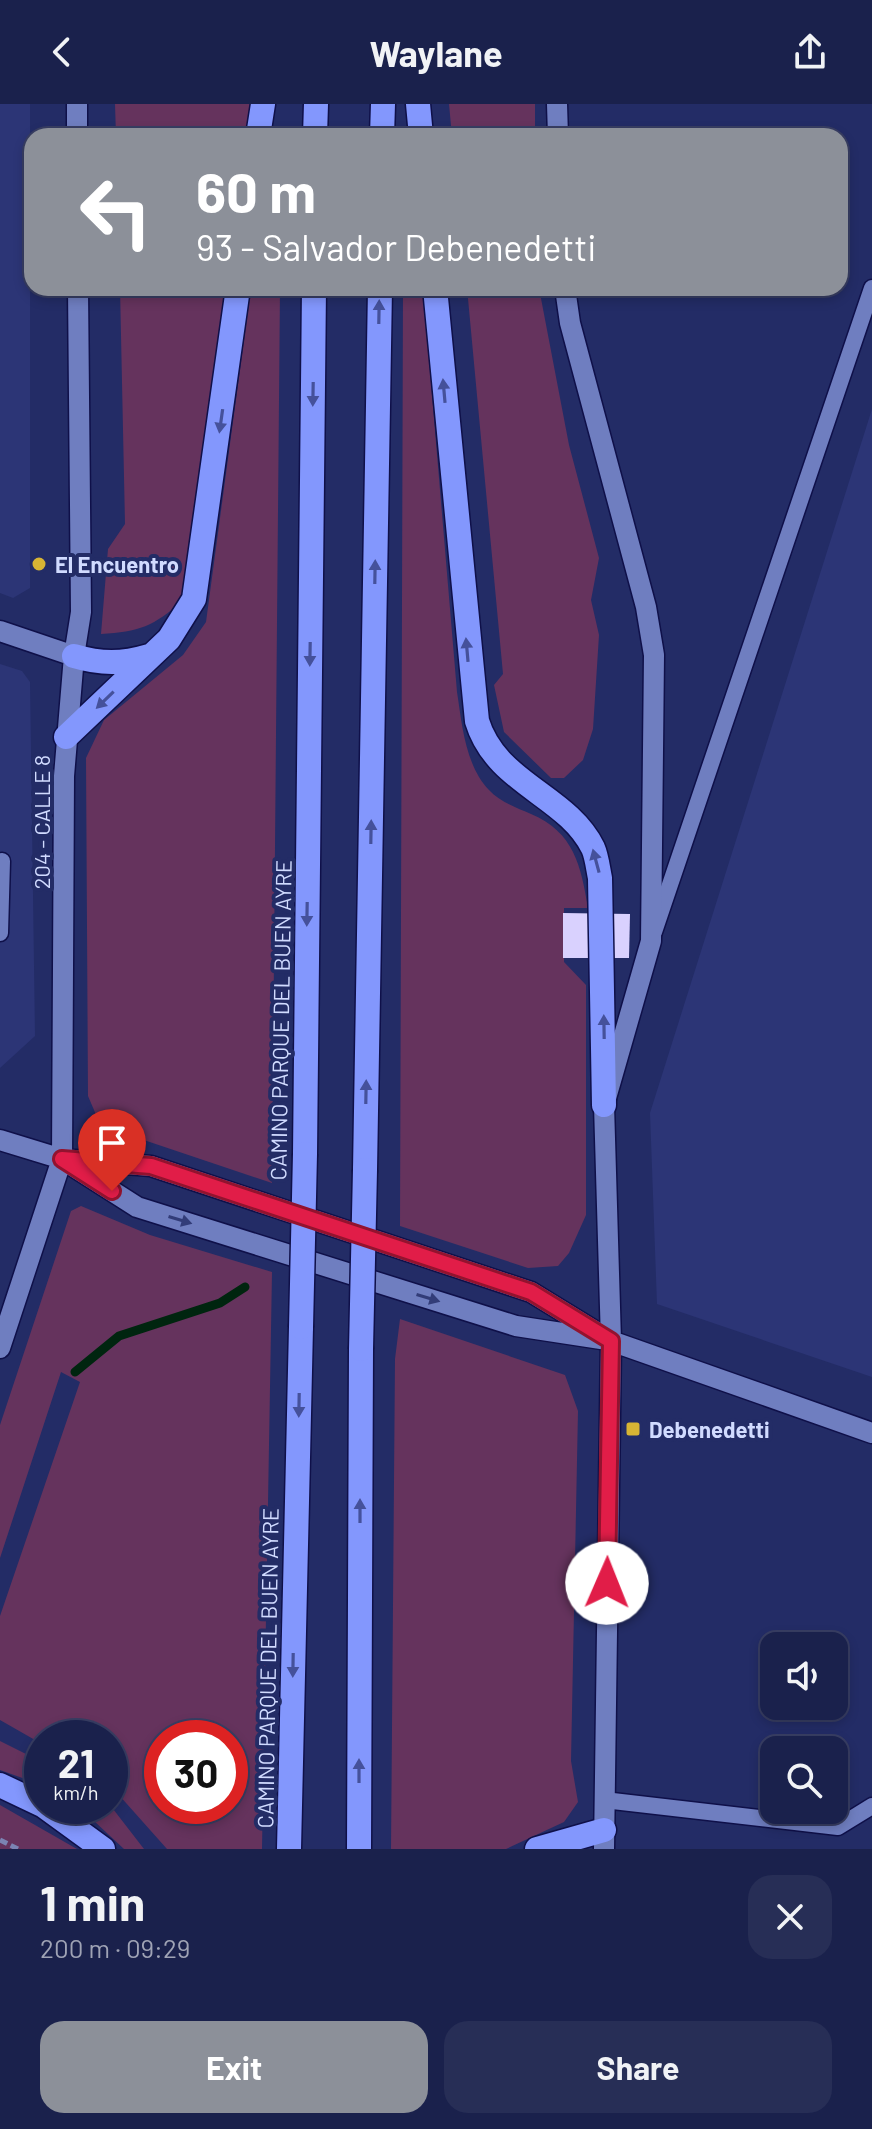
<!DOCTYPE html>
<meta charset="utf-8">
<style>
:root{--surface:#1a214c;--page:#272e56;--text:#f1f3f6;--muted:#9fa3b5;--line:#383e64;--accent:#8c9099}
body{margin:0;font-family:Barlow,sans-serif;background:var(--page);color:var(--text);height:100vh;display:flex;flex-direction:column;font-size:30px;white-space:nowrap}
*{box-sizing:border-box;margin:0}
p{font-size:26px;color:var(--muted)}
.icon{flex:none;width:44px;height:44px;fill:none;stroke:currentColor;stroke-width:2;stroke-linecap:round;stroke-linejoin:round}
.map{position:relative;height:1745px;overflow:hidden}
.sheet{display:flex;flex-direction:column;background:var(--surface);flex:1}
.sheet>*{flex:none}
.top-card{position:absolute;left:24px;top:24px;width:824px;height:168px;border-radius:24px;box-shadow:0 4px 12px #0003,0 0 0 2px var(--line);background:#8c9099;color:#fff;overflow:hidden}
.buttons{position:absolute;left:760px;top:1528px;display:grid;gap:16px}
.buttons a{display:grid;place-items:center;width:88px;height:88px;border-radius:16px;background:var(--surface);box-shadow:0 4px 12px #0003,0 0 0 2px var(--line);font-size:40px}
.speed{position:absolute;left:24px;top:1616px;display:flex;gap:16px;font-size:40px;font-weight:700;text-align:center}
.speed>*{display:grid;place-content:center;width:104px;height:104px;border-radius:50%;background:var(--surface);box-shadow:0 4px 12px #0003,0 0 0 2px var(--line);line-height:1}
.speed small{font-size:20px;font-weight:400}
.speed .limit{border:12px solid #d22;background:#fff;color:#111}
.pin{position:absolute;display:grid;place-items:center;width:68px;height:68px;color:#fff;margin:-82px -34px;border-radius:50% 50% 50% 0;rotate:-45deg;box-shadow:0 0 8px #0007}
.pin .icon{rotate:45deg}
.me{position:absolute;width:88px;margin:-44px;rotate:1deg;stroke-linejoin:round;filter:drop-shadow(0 0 6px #0008)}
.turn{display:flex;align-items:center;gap:28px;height:168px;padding:0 40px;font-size:36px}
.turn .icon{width:104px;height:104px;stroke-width:2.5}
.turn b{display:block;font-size:56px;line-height:68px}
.round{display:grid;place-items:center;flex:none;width:84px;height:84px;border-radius:24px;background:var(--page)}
.head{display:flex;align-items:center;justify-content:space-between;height:136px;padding:0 40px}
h1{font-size:48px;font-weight:700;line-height:60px}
.cta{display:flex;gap:16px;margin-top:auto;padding:16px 40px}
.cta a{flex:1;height:92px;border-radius:24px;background:var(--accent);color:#fff;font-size:32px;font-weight:700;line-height:92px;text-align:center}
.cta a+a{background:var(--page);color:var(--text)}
header{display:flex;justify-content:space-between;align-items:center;height:104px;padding:0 40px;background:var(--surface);font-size:36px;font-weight:700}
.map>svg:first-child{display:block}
.built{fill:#2c3576}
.green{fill:#65335d;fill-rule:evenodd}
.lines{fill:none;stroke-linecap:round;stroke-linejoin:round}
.stream{stroke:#00250f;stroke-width:9}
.building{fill:#d9d1fe}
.service-casing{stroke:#0f1049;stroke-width:19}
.minor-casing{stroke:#0f1049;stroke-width:23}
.tertiary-casing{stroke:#0f1049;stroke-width:23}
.motorway-casing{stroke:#0f1049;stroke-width:27}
.path{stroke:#7b84b3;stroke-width:5;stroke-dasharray:8 4;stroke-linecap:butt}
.service{stroke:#6f7ec0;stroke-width:16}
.minor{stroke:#6f7ec0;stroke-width:20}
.tertiary{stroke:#6f7ec0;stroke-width:20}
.motorway{stroke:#8397fd;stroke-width:24}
.motorway-bridge-casing{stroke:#0f1049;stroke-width:27;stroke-linecap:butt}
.motorway-bridge{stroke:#8397fd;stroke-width:24}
.oneway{fill:#45519b}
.oneway2{fill:#323c78}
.route-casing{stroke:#92132f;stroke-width:20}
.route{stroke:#e11d48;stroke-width:14}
.poi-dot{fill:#d7b434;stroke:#232c66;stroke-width:3}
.labels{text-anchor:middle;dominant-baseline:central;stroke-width:8;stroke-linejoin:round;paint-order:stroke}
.poi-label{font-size:22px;font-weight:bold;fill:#d1dbff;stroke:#232c66;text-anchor:start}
.street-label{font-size:22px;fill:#d1dbff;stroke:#232c66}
</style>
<header><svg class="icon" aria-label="back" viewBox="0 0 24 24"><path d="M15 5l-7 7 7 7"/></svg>Waylane<svg class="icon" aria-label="share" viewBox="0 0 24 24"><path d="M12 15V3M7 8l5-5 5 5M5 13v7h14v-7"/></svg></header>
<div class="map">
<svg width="872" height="1745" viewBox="0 0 872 1745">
<rect width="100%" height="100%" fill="#232c66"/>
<path class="built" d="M0,0H30V484L13,494L0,489Z
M872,305V1273L657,1200L650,1009Z
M0,560L22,567L30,578L35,932L0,964Z"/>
<path class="green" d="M115,0H253L249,32H116Z
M449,0H535V32H452Z
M120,184H229L182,497C154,522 139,528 101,530L108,445L125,420Z
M251,184H280L272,1079L120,1028L97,1013L88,992L86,654L104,616L183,551L206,518Z
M403,184H423L457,588C462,620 465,661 489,686C500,698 517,704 531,710C574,728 581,762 588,804H564V858L586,881V1111L569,1149L558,1162L528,1164L400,1122Z
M467,184H539L569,341L599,454L591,496L599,531L593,625L583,656L564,674H551L504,628L494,581L503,570Z
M81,1102L150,1131L272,1168L262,1745H167L110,1681V1634H42V1640L0,1616V1512L80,1278L61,1268L0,1454V1321L71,1107ZM230,1634V1702H162V1634Z
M400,1215L565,1271L578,1307L571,1657L578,1698L564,1718L506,1745H391L395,1255Z
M0,1637L42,1658V1681L0,1666Z
M0,1701L77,1745H0Z
M110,1701L144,1745H124L78,1702Z"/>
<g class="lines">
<path class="stream" d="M75,1268L119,1232L220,1199L245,1183"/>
</g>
<path class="building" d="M563,809L630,810L629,854H563Z"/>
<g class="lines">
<g class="service-casing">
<path id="service" d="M654,828L872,184
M0,829L2,757
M604,1696L838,1723L872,1702"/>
</g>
<g class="minor-casing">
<path id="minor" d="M77,0V32
M557,0L558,32
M565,184L570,219L646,503L654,551L651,837L604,1001L611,1237L604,1745
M74,552L81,508L78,184
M611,1237L872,1329"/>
</g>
<g class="tertiary-casing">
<path id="tertiary" d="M0,527L74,552L64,672L62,1055L0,1244
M0,1036L62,1055L151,1062L531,1188L611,1237
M65,1057L137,1103L516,1222L601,1235"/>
</g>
<g class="motorway-casing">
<path id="motorway" d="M418,0L421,32
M258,32L263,0
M315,32L316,0
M382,32L383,0
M435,184L477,617C496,680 567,691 593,744C597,753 598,765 600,774L604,1001
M74,552C101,560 122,560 149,552
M66,633L169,535L194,495L238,184
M305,1050L314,184
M365,1066L380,184
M0,1681L42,1701
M44,1702L103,1745
M289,1745L301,1223
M359,1745L361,1245
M537,1745L604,1726"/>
</g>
<path class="path" d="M0,1736L18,1745"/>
<use href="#service" class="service"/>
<use href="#minor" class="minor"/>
<use href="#tertiary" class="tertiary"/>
<use href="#motorway" class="motorway"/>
<g class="motorway-bridge-casing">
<path id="motorway-bridge" d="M301,1223L305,1050
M361,1245L365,1066"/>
</g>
<use href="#motorway-bridge" class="motorway-bridge"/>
</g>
<defs><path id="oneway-solid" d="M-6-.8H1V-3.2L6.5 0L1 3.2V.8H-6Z" transform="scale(2)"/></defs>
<g class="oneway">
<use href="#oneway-solid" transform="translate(379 208) rotate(-89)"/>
<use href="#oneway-solid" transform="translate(444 287) rotate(-95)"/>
<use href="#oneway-solid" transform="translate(313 290) rotate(91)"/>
<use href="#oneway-solid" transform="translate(221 317) rotate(98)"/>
<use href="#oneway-solid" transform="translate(375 468) rotate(-89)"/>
<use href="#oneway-solid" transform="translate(467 546) rotate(-95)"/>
<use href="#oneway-solid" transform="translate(310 550) rotate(91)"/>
<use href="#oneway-solid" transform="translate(105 596) rotate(136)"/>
<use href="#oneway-solid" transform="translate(371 728) rotate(-89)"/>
<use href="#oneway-solid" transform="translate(596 757) rotate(-105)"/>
<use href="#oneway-solid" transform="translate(307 810) rotate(91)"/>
<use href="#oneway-solid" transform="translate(604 923) rotate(-91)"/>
<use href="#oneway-solid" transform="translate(366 988) rotate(-89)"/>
<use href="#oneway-solid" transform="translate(299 1301) rotate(91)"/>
<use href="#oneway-solid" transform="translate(360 1407) rotate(-90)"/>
<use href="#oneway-solid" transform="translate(293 1561) rotate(91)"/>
<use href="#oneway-solid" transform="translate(359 1667) rotate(-90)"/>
</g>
<g class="oneway2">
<use href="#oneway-solid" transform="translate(180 1116) rotate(17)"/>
<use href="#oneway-solid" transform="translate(428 1194) rotate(17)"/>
</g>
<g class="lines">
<g class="route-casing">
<path id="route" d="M112,1087L62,1055L151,1062L531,1188L611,1237L607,1479"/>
</g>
<use href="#route" class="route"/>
</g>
<g class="poi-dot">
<circle cx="39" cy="460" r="8"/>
<rect x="625" y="1317" width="16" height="16" rx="4"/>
</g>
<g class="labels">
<g class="poi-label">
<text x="55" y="460">El Encuentro</text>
<text x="649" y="1325">Debenedetti</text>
</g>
<g class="street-label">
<text transform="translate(41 718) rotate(-90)">204 - CALLE 8</text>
<text transform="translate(280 916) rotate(-89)">CAMINO PARQUE DEL BUEN AYRE</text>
<text transform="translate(267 1564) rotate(-89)">CAMINO PARQUE DEL BUEN AYRE</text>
</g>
</g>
</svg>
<div class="buttons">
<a><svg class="icon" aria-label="sound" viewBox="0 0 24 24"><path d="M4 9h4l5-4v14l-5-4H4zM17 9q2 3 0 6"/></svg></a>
<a><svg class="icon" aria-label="search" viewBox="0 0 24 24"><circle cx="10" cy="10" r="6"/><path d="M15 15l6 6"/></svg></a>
</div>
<div class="speed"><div>21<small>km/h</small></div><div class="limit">30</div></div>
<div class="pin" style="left:112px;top:1087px;background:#d93025"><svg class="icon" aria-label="arrive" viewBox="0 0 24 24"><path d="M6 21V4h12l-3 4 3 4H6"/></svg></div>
<svg class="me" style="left:607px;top:1479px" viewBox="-20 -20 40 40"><circle r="19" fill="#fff"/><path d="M0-13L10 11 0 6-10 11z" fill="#e11d48"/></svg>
<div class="top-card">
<div class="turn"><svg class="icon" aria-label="left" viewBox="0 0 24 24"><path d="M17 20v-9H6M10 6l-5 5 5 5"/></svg><div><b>60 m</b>93 - Salvador Debenedetti</div></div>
</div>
</div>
<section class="sheet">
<div class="head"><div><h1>1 min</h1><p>200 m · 09:29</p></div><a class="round"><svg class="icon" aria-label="close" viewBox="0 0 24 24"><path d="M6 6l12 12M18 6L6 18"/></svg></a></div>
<div class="cta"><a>Exit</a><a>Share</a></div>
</section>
